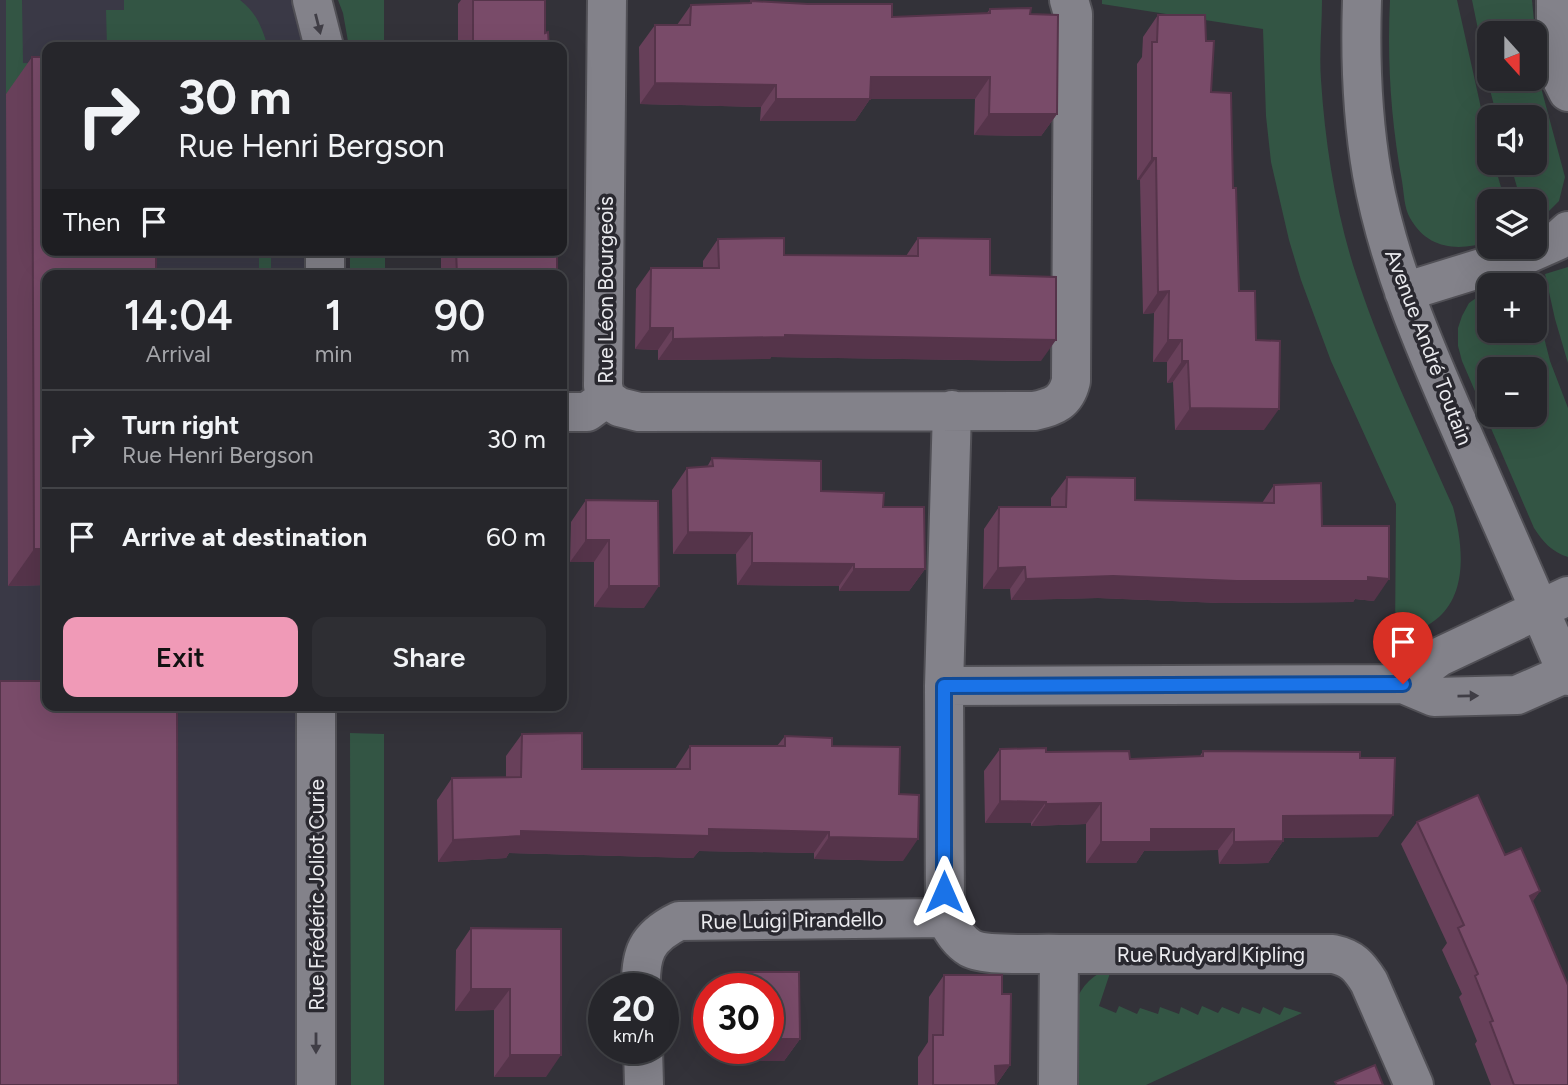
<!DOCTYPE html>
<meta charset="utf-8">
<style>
:root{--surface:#26262b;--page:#2e2e33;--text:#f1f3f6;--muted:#a4a5a9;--line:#424347;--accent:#f09ab7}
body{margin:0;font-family:Figtree,sans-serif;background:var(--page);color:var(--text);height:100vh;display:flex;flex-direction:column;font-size:26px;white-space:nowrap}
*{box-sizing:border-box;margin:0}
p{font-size:23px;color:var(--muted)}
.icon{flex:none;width:38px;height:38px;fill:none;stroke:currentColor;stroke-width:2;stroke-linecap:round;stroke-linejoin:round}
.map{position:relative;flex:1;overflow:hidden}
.side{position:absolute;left:42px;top:270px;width:525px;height:441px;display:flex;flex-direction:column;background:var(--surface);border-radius:14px;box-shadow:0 7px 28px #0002,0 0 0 2px var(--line)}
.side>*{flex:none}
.banner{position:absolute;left:42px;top:42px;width:525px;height:214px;border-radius:14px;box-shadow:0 7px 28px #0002,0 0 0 2px var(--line);background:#26262b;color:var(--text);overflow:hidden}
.needle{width:46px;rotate:159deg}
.fabs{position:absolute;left:1477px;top:21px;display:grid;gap:14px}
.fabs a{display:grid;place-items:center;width:70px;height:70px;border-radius:14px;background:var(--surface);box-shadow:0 7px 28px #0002,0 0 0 2px var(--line);font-size:35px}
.speed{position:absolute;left:588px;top:973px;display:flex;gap:14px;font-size:35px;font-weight:700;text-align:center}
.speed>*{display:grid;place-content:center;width:91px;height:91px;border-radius:50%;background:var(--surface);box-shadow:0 7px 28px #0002,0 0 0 2px var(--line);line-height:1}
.speed small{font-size:18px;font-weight:400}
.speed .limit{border:10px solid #d22;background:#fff;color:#111}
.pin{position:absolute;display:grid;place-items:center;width:60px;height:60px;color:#fff;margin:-72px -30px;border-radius:50% 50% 50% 0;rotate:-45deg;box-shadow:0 0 7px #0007}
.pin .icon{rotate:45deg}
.me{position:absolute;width:77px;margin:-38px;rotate:0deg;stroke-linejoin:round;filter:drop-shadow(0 0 5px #0008)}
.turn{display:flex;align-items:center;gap:24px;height:147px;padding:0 21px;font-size:32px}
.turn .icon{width:91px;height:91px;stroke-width:2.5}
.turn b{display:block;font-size:49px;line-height:60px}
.then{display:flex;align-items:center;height:66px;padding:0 21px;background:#0003;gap:14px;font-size:26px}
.eta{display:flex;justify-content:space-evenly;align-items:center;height:119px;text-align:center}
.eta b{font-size:42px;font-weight:600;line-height:49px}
.cta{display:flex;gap:14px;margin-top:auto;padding:14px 21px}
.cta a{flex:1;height:80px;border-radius:14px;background:var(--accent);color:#111;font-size:28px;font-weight:600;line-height:80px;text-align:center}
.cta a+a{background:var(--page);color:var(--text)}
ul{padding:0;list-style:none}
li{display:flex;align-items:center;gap:21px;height:98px;padding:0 21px;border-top:2px solid var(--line)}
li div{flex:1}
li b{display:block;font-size:26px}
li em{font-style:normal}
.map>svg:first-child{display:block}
.built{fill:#3a3946}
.green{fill:#354;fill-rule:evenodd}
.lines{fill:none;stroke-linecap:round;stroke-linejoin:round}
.minor-casing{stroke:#515056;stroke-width:42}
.minor{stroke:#83828a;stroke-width:38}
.wall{fill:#68405a}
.shaded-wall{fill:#55344a}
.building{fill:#794b69;stroke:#55344a;stroke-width:2}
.oneway{fill:#403e46}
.route-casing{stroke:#114b97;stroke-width:18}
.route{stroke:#1a73e8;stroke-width:12}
.labels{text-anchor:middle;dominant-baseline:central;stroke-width:7;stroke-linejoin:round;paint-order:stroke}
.street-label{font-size:21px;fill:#ebebef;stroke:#29282f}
</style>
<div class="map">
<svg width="1568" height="1085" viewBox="0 0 1568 1085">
<rect width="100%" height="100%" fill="#333239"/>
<path class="built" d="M0,0H312L324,47H47V250H325V275H47V705H316V1085H0Z"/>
<path class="green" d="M6,0H22L23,63L47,64L6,94Z
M124,0H240C257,13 262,28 268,47H107L106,10H124Z
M338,0H384V47H349L343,13Z
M1102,0H1322C1322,26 1319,54 1321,80C1325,142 1335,206 1353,265C1379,348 1418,428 1453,507C1462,541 1469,590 1439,617C1427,628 1411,633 1395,639L1396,504L1331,361L1301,280L1289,240L1271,162L1266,116L1263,29L1102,4Z
M1390,0H1457L1489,144V163H1494L1505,201H1489V242C1458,251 1428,250 1410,218C1404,208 1404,193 1402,181C1391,121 1387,61 1390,0Z
M1472,0H1532L1538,63L1537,67L1535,68V33H1489V71L1482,49Z
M1535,76L1539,80L1565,177L1559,201L1535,225V201H1521L1510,163H1535V117H1497L1490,90L1498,83L1535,79Z
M259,250H271V275H259Z
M350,250H385V275H350Z
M1568,267V363L1555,319L1545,274Z
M1489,289V331H1535V302L1550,361L1568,408V557C1552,552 1543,542 1534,528L1462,361L1458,346V328L1462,316L1469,303ZM1489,369H1535V415H1489Z
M386,705H487V709L483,712H391L386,709Z
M350,733L384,734V1085H351Z
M1112,967L1099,1006L1116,1013L1119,1006L1137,1014L1140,1008L1158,1014L1160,1007L1179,1014L1181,1007L1198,1015L1202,1006L1218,1013L1222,1007L1239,1014L1242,1007L1260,1014L1263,1007L1280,1015L1284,1007L1302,1013L1146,1085H1075V1004C1081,985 1094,974 1112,967Z"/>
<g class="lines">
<g class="minor-casing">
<path id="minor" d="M312,0L324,47
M607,0L603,386L606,398L619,407L639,412L1034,411C1054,407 1066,402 1071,381L1073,14L1069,0
M1362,0C1360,59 1362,116 1372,174C1388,263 1424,346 1460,428C1496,511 1533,593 1568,676
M1556,0V68L1568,92
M325,275V250
M1404,292L1530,253L1557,241L1568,231
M562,412H587L606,398
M1403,684L1434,697L1517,695L1567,673
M944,686L952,410
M316,705V1085
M945,918L944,686L1403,684L1439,657L1568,596
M641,989C640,954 646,937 679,921L945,918C951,928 958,941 970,948C986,957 1038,953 1059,954
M643,1048L644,1085
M1058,1085L1059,954H1333C1352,958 1359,966 1369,982L1414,1085"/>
</g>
<use href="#minor" class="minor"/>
</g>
<path class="wall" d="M461,0H545V33L549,47H458V4Z
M751,1L892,17L987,13L990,9L1030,14L1057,114L1041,136L974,135L975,99H870L855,121H760L761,107L640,104L639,47L655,25H677L691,5L749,3Z
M1158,15L1206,41L1211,92L1233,188L1239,291L1256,340L1264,430H1175L1173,382L1167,383V362H1153L1154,313L1143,314L1140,180H1137V64L1142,57L1143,37Z
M32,57L47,585L8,586L6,94Z
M918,238L990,275L1041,361L771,357L770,359L658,360V350L635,349L636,289L651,268H703V261L718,239L784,255L906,256Z
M441,250H557V275H441Z
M712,458L821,491L883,507L925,569L909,591H839V586L737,585L736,554H673L672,490L687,468L707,467Z
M1067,477L1135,500L1262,503L1274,485L1322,526L1374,601L1355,599L1353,602L1221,603L1098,598L1011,600L1010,589H983L984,529L999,507H1051V498Z
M586,500L658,501L644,608L594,607V562H570L571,522Z
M522,734L582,769H675L690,746H777L785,736L832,746L899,794L903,861L814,859V853L699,851L693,858L509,853L506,858L438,862L437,800L452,778L506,777V756Z
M1000,749L1046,752L1130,759L1200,756L1203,751L1360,758L1378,837L1283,838V841L1268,863L1219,864L1218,850L1144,851L1136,863H1086V824L1031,826V823H985L984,771Z
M1417,822L1505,855L1540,891L1532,902L1568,1085H1491L1475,1044L1477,1041L1459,997L1462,994L1442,950L1447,943L1401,844Z
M471,928L561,929L546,1077H494V1010L455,1011L456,950Z
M739,972H799L800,1039L784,1061H722V1048H768V989H727Z
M944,975L1002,994L1010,1065L996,1085H918V1057L928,1042L929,997Z"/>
<path class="shaded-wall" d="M871,77H990L975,99H870L855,121H760L776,99Z
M655,83L776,85L761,107L640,104Z
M989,114H1057L1041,136L974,135Z
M1152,158H1156L1140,180H1137Z
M1169,291L1154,313L1143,314L1158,292Z
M650,328H673L658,350L635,349Z
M785,335L1056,340L1041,361L771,357L770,359L658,360L673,339Z
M1168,340H1182L1167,362H1153Z
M1182,361H1188L1173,382L1167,383Z
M1190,408L1279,409L1264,430H1175Z
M688,532L752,533L736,554H673Z
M586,540H609L594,562H570Z
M34,549H47V585L8,586Z
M752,563L854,564L839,586L737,585Z
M1025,567L1010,589H983L998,568Z
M854,569H925L909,591H839Z
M1113,576L1368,577L1389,579L1374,601L1355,599L1353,602L1221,603L1098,598L1011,600L1026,579Z
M609,586H659L644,608L594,607Z
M1000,801L1046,802L1031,823H985Z
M1101,803L1086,824L1031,826L1046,804Z
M1393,815L1378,837L1268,838L1283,816Z
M709,829L829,832L814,853L699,851L693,858L509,853L506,858L438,862L453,840L521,831Z
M1151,829H1234L1218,850L1144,851L1136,863H1086L1101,842Z
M829,837L918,839L903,861L814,859Z
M1283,841L1268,863L1219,864L1234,842Z
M1540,891L1525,913L1530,896Z
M471,989H510L494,1010L455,1011Z
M768,1039H800L784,1061H722L731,1048H768Z
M510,1055H561L546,1077H494Z
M1010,1065L996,1085L995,1066Z"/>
<path class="building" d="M473,0H545V33L548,32L549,47H473Z
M751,1L808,4H892V17L990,13V9L1031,8L1030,14L1058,15L1057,114H989L990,77H871L870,99H776V85L655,83V25H690L691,5L751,3Z
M1158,15H1205L1206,41H1214L1211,92L1231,93L1233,188H1236L1239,291H1255L1256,340L1280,341L1279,409L1190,408L1188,361H1182V340H1168L1169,291L1158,292L1156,158H1152V42H1157Z
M112,44L122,47H88L90,46Z
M32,57H47V250H156V275H47V549H34Z
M784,238V255L918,256V238L990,239V275L1056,277V340L785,335V337L673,339V328H650L651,268H719L718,239Z
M456,250H557V275H457Z
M712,458L821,461V491L884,493L883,507H924L925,569H854V564L752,563V533L688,532L687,468L713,466Z
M1067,477L1135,478V500L1274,503V485L1321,483L1322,526H1389V579L1368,577V581H1236L1113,576L1026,579L1025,567L998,568L999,507H1066Z
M586,500L658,501L659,586H609V540H586Z
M0,681H47V705H177L178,1085H0Z
M582,733V769H690V746H785V736L832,738V746L900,747L899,794L919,795L918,839L829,837V832L709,829V836L521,831V836L453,840L452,778L521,777L522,734Z
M1046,748V752L1129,751L1130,759L1203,756V751L1360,752V758H1395L1393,815L1283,816V841L1234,842V829H1151V842H1101V803L1046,804V802L1000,801V749Z
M1478,795L1505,855L1521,848L1540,891L1530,896L1568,985V1085H1514L1490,1022L1493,1021L1475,976L1478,974L1458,928L1464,925L1417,822Z
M471,928L561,929V1055H510V989H471Z
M739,972H799L800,1039H768V989H739Z
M944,975H1002V994H1011L1010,1065L995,1066L996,1085H933V1035H943Z
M1375,1065L1383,1085H1337L1335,1082Z"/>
<defs><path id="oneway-solid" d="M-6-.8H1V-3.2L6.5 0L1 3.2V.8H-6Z" transform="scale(1.75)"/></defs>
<g class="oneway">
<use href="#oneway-solid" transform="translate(318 24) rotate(76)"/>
<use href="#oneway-solid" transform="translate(1468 696) rotate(-1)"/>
<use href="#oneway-solid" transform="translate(316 1043) rotate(90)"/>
</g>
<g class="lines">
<g class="route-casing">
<path id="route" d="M944,892V686L1403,684"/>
</g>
<use href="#route" class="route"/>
</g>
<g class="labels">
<g class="street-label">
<text transform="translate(605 290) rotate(-90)">Rue Léon Bourgeois</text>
<text transform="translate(1429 347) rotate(69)">Avenue André Toutain</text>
<text transform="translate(316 895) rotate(-90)">Rue Frédéric Joliot Curie</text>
<text transform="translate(792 920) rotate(-1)">Rue Luigi Pirandello</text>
<text x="1211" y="954">Rue Rudyard Kipling</text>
</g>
</g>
</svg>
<div class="fabs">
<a><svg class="needle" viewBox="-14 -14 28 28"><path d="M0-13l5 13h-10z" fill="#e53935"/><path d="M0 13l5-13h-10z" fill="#a4a5a9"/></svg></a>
<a><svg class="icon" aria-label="sound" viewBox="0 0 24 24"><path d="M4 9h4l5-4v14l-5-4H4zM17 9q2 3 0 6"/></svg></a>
<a><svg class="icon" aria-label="layers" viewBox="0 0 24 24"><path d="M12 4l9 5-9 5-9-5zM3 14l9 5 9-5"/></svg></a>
<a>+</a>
<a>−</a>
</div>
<div class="speed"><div>20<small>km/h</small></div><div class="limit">30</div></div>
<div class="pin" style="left:1403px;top:684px;background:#d93025"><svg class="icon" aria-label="arrive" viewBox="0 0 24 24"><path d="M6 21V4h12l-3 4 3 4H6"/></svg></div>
<svg class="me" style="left:944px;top:892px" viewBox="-20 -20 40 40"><path d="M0-17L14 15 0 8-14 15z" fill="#1a73e8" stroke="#fff" stroke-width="4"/></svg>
<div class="banner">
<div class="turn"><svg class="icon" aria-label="right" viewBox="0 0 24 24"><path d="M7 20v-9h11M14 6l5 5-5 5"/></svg><div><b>30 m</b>Rue Henri Bergson</div></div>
<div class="then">Then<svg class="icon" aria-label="arrive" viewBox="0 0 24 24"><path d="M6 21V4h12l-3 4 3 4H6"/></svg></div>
</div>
<section class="side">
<div class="eta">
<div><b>14:04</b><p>Arrival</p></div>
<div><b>1</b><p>min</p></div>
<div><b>90</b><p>m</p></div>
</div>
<ul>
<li><svg class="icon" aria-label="right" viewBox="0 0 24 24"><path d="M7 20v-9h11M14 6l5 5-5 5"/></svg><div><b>Turn right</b><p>Rue Henri Bergson</p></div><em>30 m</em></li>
<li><svg class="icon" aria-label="arrive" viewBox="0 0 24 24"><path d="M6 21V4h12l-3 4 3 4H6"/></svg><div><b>Arrive at destination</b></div><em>60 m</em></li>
</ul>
<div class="cta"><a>Exit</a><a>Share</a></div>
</section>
</div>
